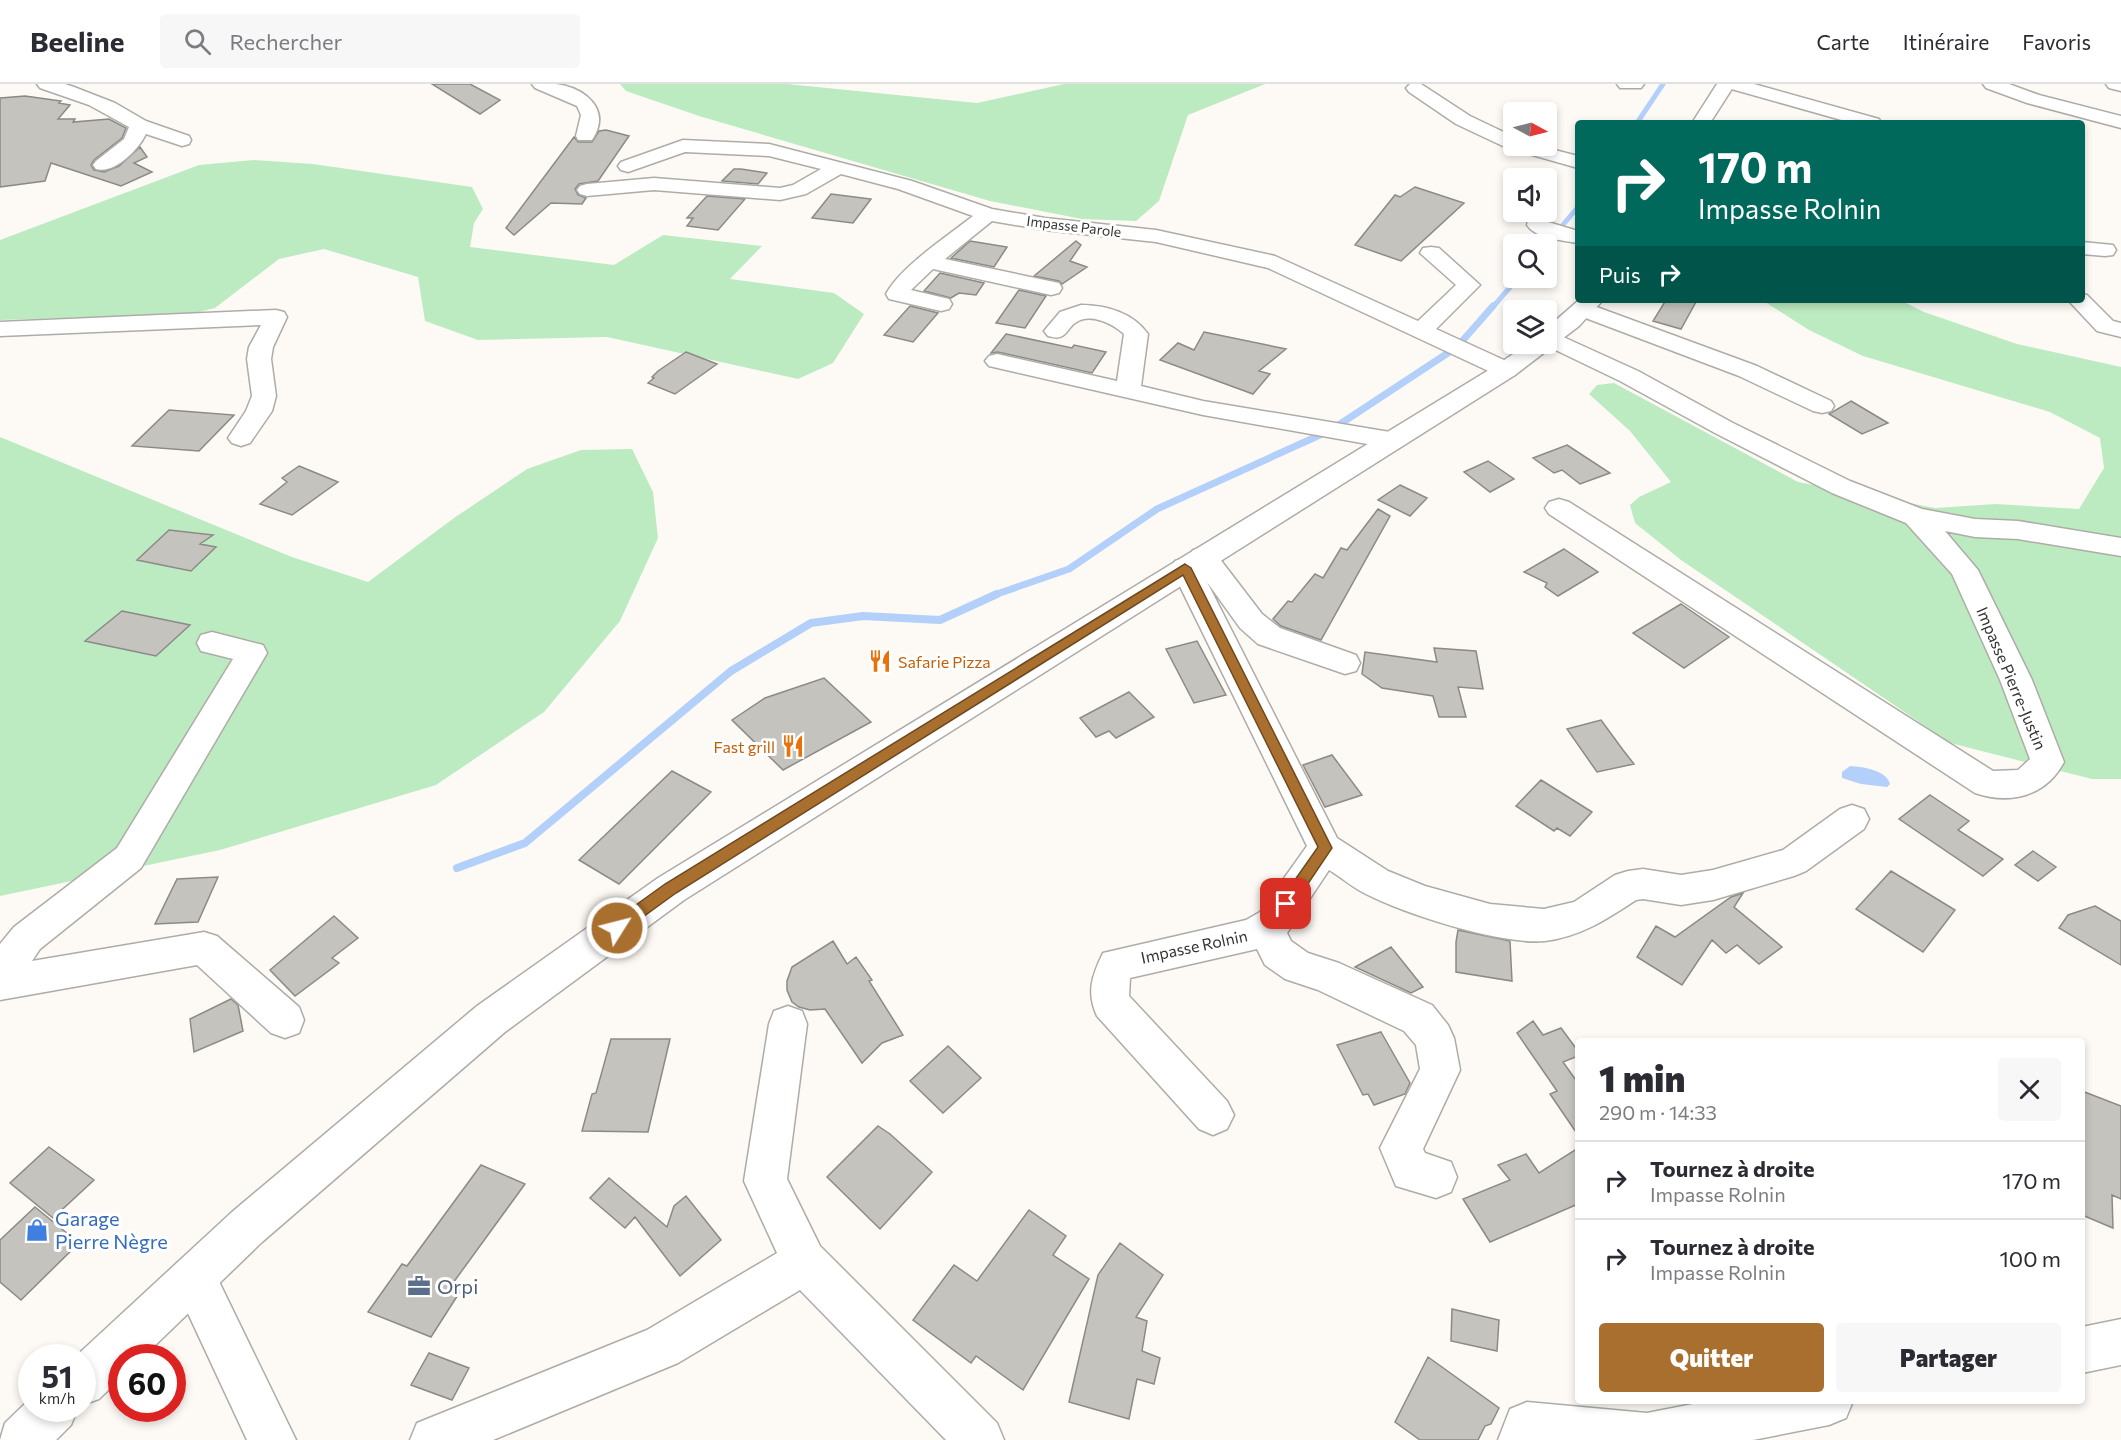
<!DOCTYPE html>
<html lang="fr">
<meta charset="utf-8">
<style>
:root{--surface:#fff;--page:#f7f7f7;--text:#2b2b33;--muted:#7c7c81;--line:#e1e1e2;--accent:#a96f2e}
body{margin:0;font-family:Commissioner,sans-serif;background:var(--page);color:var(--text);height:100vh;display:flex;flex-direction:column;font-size:22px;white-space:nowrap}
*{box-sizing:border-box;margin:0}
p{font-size:20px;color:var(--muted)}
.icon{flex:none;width:33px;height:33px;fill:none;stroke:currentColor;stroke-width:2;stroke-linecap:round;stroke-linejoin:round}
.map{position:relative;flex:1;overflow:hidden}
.drawer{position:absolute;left:1575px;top:954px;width:510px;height:366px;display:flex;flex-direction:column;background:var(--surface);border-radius:6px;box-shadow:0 3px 9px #0003}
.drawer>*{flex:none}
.guide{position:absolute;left:1575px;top:36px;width:510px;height:183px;border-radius:6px;box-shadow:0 3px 9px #0003;background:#00695c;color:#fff;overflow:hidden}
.needle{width:39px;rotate:97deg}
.tools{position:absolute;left:1503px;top:18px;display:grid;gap:12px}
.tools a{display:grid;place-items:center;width:54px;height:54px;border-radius:6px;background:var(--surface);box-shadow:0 3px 9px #0003;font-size:30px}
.speed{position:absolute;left:18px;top:1260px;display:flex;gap:12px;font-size:30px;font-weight:700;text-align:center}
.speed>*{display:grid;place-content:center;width:78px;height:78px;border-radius:50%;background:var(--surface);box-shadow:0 3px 9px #0003;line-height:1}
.speed small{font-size:15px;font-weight:400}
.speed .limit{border:9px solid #d22;background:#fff;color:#111}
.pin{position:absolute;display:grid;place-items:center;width:51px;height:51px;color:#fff;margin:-26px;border-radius:12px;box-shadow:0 3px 9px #0006}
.me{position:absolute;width:66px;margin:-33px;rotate:54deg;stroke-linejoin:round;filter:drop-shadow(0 0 4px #0008)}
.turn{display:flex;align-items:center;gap:21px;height:126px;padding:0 24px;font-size:27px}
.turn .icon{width:78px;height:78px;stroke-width:2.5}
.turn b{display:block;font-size:42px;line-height:51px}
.then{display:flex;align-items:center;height:57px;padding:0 24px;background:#0003;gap:12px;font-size:22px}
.round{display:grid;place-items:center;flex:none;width:63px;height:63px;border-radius:6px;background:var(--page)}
.head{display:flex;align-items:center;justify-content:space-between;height:102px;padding:0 24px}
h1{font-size:36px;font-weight:800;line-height:45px}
.cta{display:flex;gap:12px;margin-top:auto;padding:12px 24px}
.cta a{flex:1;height:69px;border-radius:6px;background:var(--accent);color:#fff;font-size:24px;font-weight:800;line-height:69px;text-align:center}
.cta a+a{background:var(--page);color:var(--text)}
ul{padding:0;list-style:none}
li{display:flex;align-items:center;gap:18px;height:78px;padding:0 24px;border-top:2px solid var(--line)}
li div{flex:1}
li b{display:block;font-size:22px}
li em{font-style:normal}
header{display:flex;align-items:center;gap:36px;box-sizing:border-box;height:84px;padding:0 30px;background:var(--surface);border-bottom:2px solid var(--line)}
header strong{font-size:28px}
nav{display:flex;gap:33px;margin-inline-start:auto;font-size:21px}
.search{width:420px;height:54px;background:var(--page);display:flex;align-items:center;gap:15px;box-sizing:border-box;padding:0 21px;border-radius:6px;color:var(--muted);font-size:22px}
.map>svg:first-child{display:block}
.green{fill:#bcebc1}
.water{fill:#b3d0fa}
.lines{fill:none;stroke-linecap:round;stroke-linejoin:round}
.stream-far2{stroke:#b3d0fa;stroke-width:5}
.stream-far1{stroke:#b3d0fa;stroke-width:7}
.stream{stroke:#b3d0fa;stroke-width:8}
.building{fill:#c5c3be;stroke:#8c8a85;stroke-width:1.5}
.minor-casing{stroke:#aeaca7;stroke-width:3}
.major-casing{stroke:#aeaca7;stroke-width:3}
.minor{fill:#fff;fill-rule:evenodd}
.major{fill:#fff;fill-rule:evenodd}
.route{fill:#a96f2e;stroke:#6e481e;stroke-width:1.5}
.labels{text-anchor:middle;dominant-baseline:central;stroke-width:6;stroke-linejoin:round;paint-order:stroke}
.far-street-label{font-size:14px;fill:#343432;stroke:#fff}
.food-label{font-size:16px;fill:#c56008;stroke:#fff;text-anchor:start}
.street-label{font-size:16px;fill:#343432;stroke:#fff}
.near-shop-label{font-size:20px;fill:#366cbe;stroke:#fff;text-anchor:start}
.near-service-label{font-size:20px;fill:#4e5e75;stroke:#fff;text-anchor:start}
</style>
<header>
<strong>Beeline</strong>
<div class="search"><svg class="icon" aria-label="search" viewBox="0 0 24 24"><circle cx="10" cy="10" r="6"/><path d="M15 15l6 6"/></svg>Rechercher</div>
<nav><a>Carte</a><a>Itinéraire</a><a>Favoris</a></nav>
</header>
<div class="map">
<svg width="2121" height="1356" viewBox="0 0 2121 1356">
<rect width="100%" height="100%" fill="#fdfaf5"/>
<path class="green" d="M620,0H787L977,19L1064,0H1265L1188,31L1159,117L1136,137L1082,135L990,117L699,32L626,7Z
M254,76L313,80L472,103L483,125L474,139L470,163L614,181L663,151L762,162L730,195L834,209L864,230L833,279L798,295L607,253L478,256L425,237L418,193L324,165L279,175L215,224L191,230L0,236V156L199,81Z
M1762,216H1900L1924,228L2017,260L2121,283V695H2092L1950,659L1681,476L1635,439L1630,421L1639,413L1671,398L1630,347L1589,310L1597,301L1614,299L1798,398L1935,424L1996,420L2079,425L2104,384L2100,354L2050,328L1863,272L1809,246Z
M0,353L292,473L368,498L454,434L527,385L581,366L632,365L653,408L658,454L620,537L544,628L436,701L220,766L0,812Z"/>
<path class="water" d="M1850,682C1864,683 1886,686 1890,700L1887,703L1861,700L1842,694V688Z"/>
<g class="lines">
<path class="stream-far2" d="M1637,39L1663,0
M1546,161L1578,123
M1492,224L1518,194"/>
<path class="stream-far1" d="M994,511L1069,485L1157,425L1331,346L1457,263L1493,222"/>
<path class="stream" d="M457,784L525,759L731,587L811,539L863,532L940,536L997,510"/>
</g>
<path class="building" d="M432,0H470L500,16L480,30Z
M25,12L61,17L59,19L70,21L58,35H75L73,38L109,35L126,44L122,54L94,76L91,81L94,86L104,88L119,82L140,63L147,73L134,79L152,88L121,102L51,79L45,97L0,103V14Z
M606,46L629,52L598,97L579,100L575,105L578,111L586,114L582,120L551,119L514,151L506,144L574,53L578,58H592L599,47Z
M734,85H741L767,89L758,100L722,97Z
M1415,103L1464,119L1401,177L1355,161L1395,111L1400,113Z
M831,110L871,115L853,139L812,134Z
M707,112L745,115L718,146L687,142L693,134H687Z
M970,157L1007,163L994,183L951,174Z
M1076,157L1081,161L1070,177L1087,183L1062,200L1059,197L1034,192Z
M940,189L984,199L976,211L959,209L951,214L924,207Z
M1019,206L1046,212L1025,244L996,239Z
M1666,216H1697L1681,245L1653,237Z
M910,222L938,229L913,258L884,251Z
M1204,248L1286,265L1259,287L1270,290L1253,310L1160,276L1178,259L1194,266Z
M1006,250L1072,264L1074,261L1106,268L1092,289L998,268L991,269Z
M686,268L717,280L675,310L648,299L654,294L652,293L658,287Z
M1851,317L1888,339L1862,350L1829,330Z
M169,326L234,331L199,367L132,362Z
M1567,361L1610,389L1580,400L1562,386L1554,389L1533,374Z
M1488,377L1514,395L1490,408L1464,388Z
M299,382L338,398L292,431L260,420L287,398L282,394Z
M1400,401L1427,414L1410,432L1378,416Z
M1378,425L1390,432L1321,556L1281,542L1273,535L1288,517L1292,518L1315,490L1323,494L1341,464L1347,466Z
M169,446L213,451L200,460L216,463L191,487L137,476Z
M1564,465L1598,488L1558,512L1545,503L1547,499L1524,488Z
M1681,520L1729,553L1684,584L1633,549Z
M122,527L190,541L156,572L85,557Z
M1197,557L1226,611L1194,619L1166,565Z
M1434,564L1476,567L1483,605L1458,603L1466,633H1439L1433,612L1382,604L1362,590L1365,568L1437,578Z
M824,594L871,638L783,686L732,636L765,614Z
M1129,608L1154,633L1116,654L1109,647L1096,653L1080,634Z
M1601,636L1623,666L1634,680L1597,688L1567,645Z
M1332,671L1362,711L1325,723L1303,681Z
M672,687L711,708L619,800L579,776Z
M1541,696L1592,728L1570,752L1557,744L1554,747L1516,722Z
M1930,711L1969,737L1958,746L2003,775L1983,792L1899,735Z
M2033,767L2056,783L2038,797L2015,781Z
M1891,787L1955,826L1923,868L1856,825Z
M218,793L198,838L155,840L177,795Z
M1743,809L1734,823L1782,863L1759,880L1737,861L1726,869L1712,856L1682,901L1637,873L1656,842L1675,853L1731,813Z
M2095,822L2121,837V881L2059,844L2068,831Z
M334,832L358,854L332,874L339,879L295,912L270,886Z
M1458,846L1510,857L1512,897L1456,888V858Z
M833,857L847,880L856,873L872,896L869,897L903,951L882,959L862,979L825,925L810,926L799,923L792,918L787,906V897L792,883Z
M1391,863L1423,903L1411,909L1355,883Z
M231,915L238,921L243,947L194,968L190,935Z
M1533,937L1543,951L1561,944L1578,967V972L1563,978L1578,999V1051L1550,1010L1557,1007L1517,949Z
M1381,948L1410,999L1405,1010L1374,1021L1368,1010L1363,1011L1337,961Z
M611,955H670L648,1048L582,1047L592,1010L596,1009Z
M948,962L981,994L943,1029L910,997Z
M2082,1007L2121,1022V1115L2112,1111L2113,1144L2082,1131Z
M878,1042L890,1050L932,1088L880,1145L827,1093Z
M49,1063L94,1096L53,1134L10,1099Z
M1578,1064V1120L1490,1158L1463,1115L1510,1096L1498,1081L1526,1070L1539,1089Z
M481,1081L525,1100L453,1199L463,1203L431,1253L368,1228L402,1180L407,1182Z
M609,1094L667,1143L674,1122L686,1112L721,1156L680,1192L635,1133L625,1144L590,1114Z
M35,1123L79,1159L21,1216L0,1198V1156Z
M1029,1126L1066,1152L1053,1171L1089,1195L1023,1306L976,1272L971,1279L913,1236L954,1181L977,1197Z
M1120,1159L1163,1191L1136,1233L1147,1237L1142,1267L1160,1274L1154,1300L1137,1295L1129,1335L1069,1318L1098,1191Z
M1452,1225L1499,1236L1497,1267L1451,1257Z
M429,1269L469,1284L452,1316L411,1301Z
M1428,1273L1499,1324L1491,1340L1485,1342L1478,1356H1420L1395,1338Z"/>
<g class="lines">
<g class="minor-casing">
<path id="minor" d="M37,0H65L74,3L115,19L146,37L189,52L191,56L189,60L182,62L146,50C138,66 115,90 96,85L93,81L96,77L124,55L129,43L89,21L40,4Z
M532,0C540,0 549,0 556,0C586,4 612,26 592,56H578L576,52L581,31L577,22L535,4Z
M1410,0H1421L1470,32L1514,53V62H1539L1578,72V84L1507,64L1456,40L1409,8L1406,4Z
M1617,0H1644L1641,4H1620Z
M1725,0H1754L1879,35L1881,39H1852L1728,4Z
M1983,0H2009L2039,11L2121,32V44L2027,19L1986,4Z
M2106,0H2121V7L2109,4Z
M683,56L769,60L912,97L992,125L1045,134L1156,146L1275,172L1418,237L1456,201L1420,169L1423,164L1431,163L1439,164L1480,201L1436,245L1515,281L1518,286L1515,291L1506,293L1497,291L1268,184L1156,158L1045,146L992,137L945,175L1059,199L1062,204L1059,209L1051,211L933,185L911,206L949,215L952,220L949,225L941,227L889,215L886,210C900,183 949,151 973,132L898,105L841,90L806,110L780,116L654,106L587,112L580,110L577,106L580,102L587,100L654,94L780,104L793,101L821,85L769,72L685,68L628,88L621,86L618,82L621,78Z
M1547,124L1550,128L1548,138L1578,147V159C1562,156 1536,155 1527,141L1530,128H1546Z
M2082,158L2113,161L2116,166L2113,171L2105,172L2082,170Z
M2082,210L2087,211L2113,237L2121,239V253L2097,247L2068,216H2082Z
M1583,218L1757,282L1831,317L1834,322L1831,327L1822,329L1813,327L1739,292L1575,230L1572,225L1575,220Z
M1081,221C1107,221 1133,229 1148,250L1141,302L1203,317L1390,348L1399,351L1403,356L1399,361L1390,364L1203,331L989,282L985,277L989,272L997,270L1117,297L1124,250C1113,240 1090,228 1075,239C1070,242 1067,250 1062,252C1057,255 1053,253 1048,252L1044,247L1060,228Z
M276,226L284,228L287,233L273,263L271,275L276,312L272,327L250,359L241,362L232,359L228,354L246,327L252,312L247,275L249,263L261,241L0,252V238Z
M1550,247L1638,287L1733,339L1850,397L1922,425L1975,435L2018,437L2121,454V472L2018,455L1975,453L1945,447L1978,486L2032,596L2064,678C2046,712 2011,721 1975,709L1549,430L1545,424L1549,418L1559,415L1569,418L1993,687L2018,686L2030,675L2000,596L1952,490L1906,439L1832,409L1715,349L1620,297L1543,260H1546V248Z
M1203,464L1213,466L1262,530L1280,544L1356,571L1360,579L1356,587L1345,590L1258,560L1240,544L1207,498L1337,754L1388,787L1425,802L1490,820L1544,825L1574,818L1615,791L1628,787L1643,785L1681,791L1713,786L1783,766L1840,725L1852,721L1864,725L1869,735L1864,745L1806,787L1794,792L1713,816L1681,821L1643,815L1636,816C1607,835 1580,853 1545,857C1500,861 1405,830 1364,809C1352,803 1341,793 1329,786L1287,849L1291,857L1308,869L1339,879L1432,921L1448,941L1454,954L1460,986L1423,1065L1425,1069L1451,1078L1457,1093L1451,1108L1436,1114L1396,1102L1380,1064L1420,985L1416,961L1404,947L1318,906L1285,895L1265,881L1257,865L1130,894L1129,912L1227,1017L1234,1031L1227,1045L1213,1051L1199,1045L1097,932C1086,908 1092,892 1103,869L1246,836L1260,828L1307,762L1171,484L1175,477L1185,474L1191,476L1189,473L1193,466Z
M212,548L263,561L267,569L141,784L40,865L32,877L204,848L217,852L299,923L304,936L299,949L285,954L271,949L197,881L0,916V860L14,843L117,764L233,575L201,567L197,559L201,551Z
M788,922L802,927L807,940L787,1095L820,1162L997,1339L1004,1356H946L800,1206L678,1279L493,1356H410L417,1339L647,1246L777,1169L744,1097L769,940L774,927Z
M194,1173L210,1179L296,1356H247L172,1195L178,1179Z
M2121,1235V1281L2082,1289V1243Z
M1708,1317H1853L1846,1334L1829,1341L1753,1356H1498L1510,1325L1527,1318L1647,1329Z"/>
</g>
<g class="major-casing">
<path id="major" d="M1717,0H1735L1710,39H1692Z
M1579,216H1603L1579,242L1515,291L684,816L505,948L262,1158L142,1274H122V1293L99,1315L82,1321V1274H74L232,1128L477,922L658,794L1497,281L1528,260H1546V245Z
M32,1313V1324H78L71,1341L56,1356H0L5,1339Z"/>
</g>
<use href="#minor" class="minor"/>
<use href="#major" class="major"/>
</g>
<path class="route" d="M1185,480L1191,484L1332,764L1291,825L1286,827L1281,825L1278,820L1318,763L1183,491L676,809L622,848L617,850L611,848L609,844L611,839L665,800Z"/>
<defs>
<g id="restaurant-bare" transform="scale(1.8)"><path d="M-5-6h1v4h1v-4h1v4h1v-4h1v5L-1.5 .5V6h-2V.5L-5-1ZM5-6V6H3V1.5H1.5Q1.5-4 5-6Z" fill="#e8710a" stroke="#fff" stroke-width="2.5" paint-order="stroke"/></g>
<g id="shop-bare" transform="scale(1.8)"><path d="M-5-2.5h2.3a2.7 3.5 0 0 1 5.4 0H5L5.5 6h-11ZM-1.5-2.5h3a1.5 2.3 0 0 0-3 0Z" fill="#3f7fe0" stroke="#fff" stroke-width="2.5" paint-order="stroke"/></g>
<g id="office-bare" transform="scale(1.8)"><path d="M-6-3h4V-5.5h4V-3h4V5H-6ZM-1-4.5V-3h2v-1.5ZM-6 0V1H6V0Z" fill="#5c6f8a" stroke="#fff" stroke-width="2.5" paint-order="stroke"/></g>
</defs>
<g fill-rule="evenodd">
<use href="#restaurant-bare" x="880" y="577"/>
<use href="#restaurant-bare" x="793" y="662"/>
<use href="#shop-bare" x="37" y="1146"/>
<use href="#office-bare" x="419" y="1202"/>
</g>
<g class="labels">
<g class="far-street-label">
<text transform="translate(1074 142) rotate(7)">Impasse Parole</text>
</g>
<g class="food-label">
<text x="898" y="577">Safarie Pizza</text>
<text x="775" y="662" text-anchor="end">Fast grill</text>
</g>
<g class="street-label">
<text transform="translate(2012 594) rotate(67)">Impasse Pierre-Justin</text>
<text transform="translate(1194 862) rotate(-12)">Impasse Rolnin</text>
</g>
<g class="near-shop-label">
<text x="55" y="1134">Garage<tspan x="55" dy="23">Pierre Nègre</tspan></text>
</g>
<g class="near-service-label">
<text x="437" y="1202">Orpi</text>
</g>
</g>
</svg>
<div class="tools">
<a><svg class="needle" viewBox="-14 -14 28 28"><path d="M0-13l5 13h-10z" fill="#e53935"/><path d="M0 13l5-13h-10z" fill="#7c7c81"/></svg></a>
<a><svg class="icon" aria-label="sound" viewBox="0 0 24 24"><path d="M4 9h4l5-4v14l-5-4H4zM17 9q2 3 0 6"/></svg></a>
<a><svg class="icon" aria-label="search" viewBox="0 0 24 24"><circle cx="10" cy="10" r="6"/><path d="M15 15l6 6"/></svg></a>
<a><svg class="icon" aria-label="layers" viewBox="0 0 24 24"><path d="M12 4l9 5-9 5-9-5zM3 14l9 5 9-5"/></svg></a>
</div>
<div class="speed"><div>51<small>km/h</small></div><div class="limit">60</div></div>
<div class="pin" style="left:1286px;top:820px;background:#d93025"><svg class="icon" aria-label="arrive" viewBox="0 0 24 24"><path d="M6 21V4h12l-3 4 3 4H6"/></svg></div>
<svg class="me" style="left:617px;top:844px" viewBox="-20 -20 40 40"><circle r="17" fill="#a96f2e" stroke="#fff" stroke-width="3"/><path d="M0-11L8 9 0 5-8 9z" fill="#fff"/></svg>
<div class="guide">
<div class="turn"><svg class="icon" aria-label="right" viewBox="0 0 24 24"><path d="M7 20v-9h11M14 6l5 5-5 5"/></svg><div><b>170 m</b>Impasse Rolnin</div></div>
<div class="then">Puis<svg class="icon" aria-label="right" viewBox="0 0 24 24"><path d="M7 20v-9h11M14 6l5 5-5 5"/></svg></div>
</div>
<section class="drawer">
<div class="head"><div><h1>1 min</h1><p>290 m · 14:33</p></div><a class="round"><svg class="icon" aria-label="close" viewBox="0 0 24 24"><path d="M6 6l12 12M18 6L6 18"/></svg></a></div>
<ul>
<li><svg class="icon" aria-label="right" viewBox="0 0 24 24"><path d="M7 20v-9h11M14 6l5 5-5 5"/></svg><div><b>Tournez à droite</b><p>Impasse Rolnin</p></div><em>170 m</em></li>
<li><svg class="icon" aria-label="right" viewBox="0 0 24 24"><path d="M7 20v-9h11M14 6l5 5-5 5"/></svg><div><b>Tournez à droite</b><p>Impasse Rolnin</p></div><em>100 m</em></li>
</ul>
<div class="cta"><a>Quitter</a><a>Partager</a></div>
</section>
</div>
